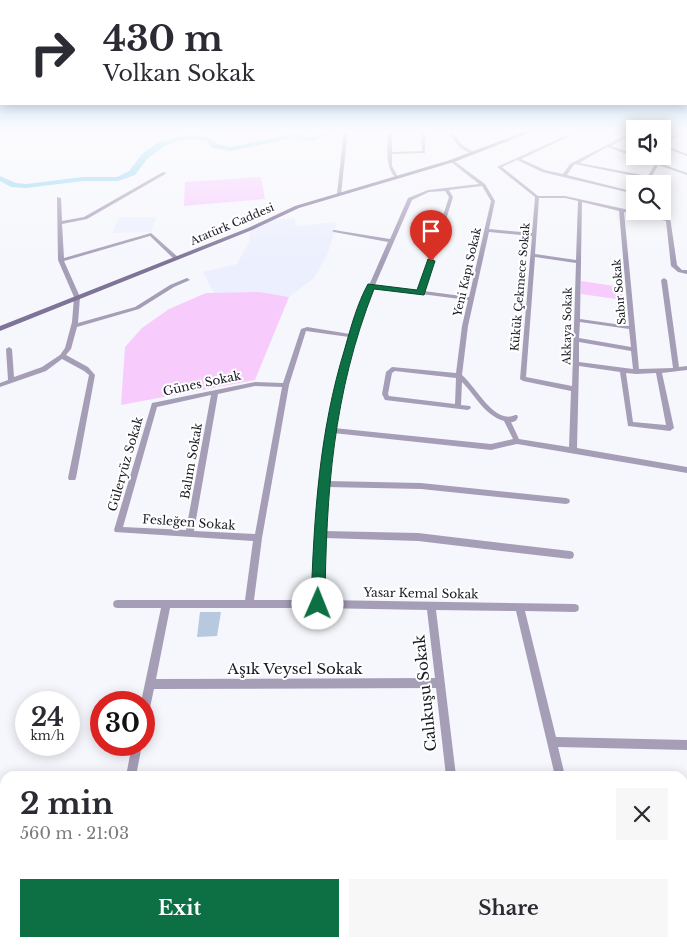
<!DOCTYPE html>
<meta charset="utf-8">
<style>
:root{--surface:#fff;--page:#f7f7f7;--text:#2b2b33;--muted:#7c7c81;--accent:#0d6f44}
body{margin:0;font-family:"Libre Baskerville",serif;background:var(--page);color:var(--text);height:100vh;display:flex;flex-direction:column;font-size:19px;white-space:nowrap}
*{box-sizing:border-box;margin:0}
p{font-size:16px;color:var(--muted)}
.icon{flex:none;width:28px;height:28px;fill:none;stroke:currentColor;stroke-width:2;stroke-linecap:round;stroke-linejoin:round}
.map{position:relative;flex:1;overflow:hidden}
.panel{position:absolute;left:0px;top:771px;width:688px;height:176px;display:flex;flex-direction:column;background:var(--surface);border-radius:15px 15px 0 0;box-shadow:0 2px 12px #0003}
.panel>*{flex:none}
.hud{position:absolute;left:0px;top:0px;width:688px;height:105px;box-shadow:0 2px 12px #0003;background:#fff;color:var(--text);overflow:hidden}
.controls{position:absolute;left:626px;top:120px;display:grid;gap:10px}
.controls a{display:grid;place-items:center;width:45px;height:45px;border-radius:0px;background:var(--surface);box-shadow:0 2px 12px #0003;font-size:25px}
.speed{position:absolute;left:15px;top:691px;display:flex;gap:10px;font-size:25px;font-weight:700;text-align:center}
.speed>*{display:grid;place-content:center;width:65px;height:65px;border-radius:50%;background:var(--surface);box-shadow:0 2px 12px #0003;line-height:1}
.speed small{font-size:12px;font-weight:400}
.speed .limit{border:8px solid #d22;background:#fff;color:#111}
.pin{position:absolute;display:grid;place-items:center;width:42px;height:42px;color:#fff;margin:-51px -21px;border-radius:50% 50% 50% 0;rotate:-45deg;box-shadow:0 0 5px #0007}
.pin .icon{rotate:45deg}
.me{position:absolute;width:55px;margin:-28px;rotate:1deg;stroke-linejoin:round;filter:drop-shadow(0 0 4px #0008)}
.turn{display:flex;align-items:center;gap:18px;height:105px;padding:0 20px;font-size:22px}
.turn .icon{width:65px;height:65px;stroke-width:2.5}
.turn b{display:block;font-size:35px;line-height:42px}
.round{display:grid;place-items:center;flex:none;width:52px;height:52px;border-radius:0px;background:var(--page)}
.head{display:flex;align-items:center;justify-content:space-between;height:85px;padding:0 20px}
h1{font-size:30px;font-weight:700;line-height:38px}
.button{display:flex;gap:10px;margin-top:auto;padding:10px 20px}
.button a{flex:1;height:58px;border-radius:0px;background:var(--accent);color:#fff;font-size:20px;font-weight:700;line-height:58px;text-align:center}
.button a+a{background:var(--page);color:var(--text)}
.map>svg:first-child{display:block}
.built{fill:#eceffd}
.green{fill:#f7ccfd}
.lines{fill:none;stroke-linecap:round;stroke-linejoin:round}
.river{fill:#8bd1f1;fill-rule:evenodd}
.building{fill:#b6c9de}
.street{fill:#a69eb7;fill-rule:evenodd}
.secondary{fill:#7f7398;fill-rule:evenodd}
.route{fill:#0d6f44;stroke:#08482c}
.labels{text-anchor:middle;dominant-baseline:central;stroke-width:4;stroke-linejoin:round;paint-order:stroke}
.far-street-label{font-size:11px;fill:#181a23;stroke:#fff}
.street-label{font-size:12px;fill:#181a23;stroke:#fff}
.near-street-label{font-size:15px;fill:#181a23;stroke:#fff}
</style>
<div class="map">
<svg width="687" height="947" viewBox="0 0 687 947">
<rect width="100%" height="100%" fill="#f6f7fc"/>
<path class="built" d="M119,217H156L151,232L112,233Z
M294,218L296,226L337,222L328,253L314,278L289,297L260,292L214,293L203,272L237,264L249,242L250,229L267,221Z"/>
<path class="green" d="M261,177L265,199L184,206L185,182Z
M581,281L621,287L623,300L581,294Z
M260,292L289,297L255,380L121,405L125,347L142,328L169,309L206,293Z"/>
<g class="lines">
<path class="river" d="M319,130H325L329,135L312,141L293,138L230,151L213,148L206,141L192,139L177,141L163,147L148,158L135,175L118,181H83L26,188L11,187L0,181V176L16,183L26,184L83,177H117L129,171L142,154L157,143L176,137L192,135L208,137L218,144L230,147L293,134L312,137L321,134Z"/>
</g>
<path class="building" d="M200,612H221L217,636L197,637Z"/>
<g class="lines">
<path class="street" d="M162,130H166L162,132L160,131Z
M219,130H224L226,131L224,132Z
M344,130H348L341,194L339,195L337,194Z
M388,130H392V152L422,151L421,130H425V153L392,154V166L398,177L396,178C384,167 388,146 388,130Z
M449,130H453C457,142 464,147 474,152V154C462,152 453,142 449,130Z
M578,130H583L521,159L545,170L563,174L570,164L634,131L635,133L611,146L635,154V156H640L687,173V175L658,165L651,178L649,179L575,164L573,166L567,175L635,192V194L542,172L517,160L502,167L538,196H565L666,218L665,211L669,210L677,265L682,270H687V274L678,272L671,266L666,221L624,212L639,369L673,368L661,280L664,278L667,280L679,367L687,366V370L662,373L674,428L670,431L628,426L620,372L579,366L577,448L687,467V473L517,444L491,450L333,433L328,481L421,483L566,498L569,499L570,501L569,503L566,504L421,489L327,487L324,531L418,533L570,551L573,552L574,555L573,558L570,559L418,541L324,538L323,600L575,604L578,605L579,608L578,611L575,612L525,611L556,737L687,740V750L558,747L565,776H555L516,611L436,610L456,776H446L436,688L154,689L149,712L148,716L144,717V702H141L161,608H117L114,607L113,604L114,601L117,600H245L253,541L115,532L114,530L152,403L255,382L283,383L301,329L307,327L350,334L356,315L388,242L334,232L332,231L334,230L390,239L408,198L428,190L479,184L451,162V160H453L485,184L495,201L489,229L532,233L535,197L497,167ZM607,147L655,164L648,176L579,163ZM482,186L491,201L469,297L424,291L453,197L449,190ZM445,191L449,197L419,291L375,285L412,200L429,192ZM539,198H565L578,201L576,260L535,254ZM582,202L619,211L629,326L580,319ZM489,232L532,236L520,379L523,381L571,391L569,447L519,439L511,422C515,422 517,420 518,417L517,415H515C495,425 476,387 462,375L468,326ZM535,257L576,263L572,386L526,377ZM374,288L468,300L462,326L456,373L392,367L386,372L382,394L385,400L468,410L471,408L470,406L461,405L462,382C476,396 484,415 504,421L513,439L491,444L334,428L342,382L362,315ZM580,322L629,329L631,347L579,338ZM306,331L349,337C345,352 340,367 336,382C318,453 316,527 314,600H254L262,538L289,385ZM579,342L631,351L633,369L579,362ZM395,371L456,378L455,404L389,396L388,394L392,373ZM626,373L636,374L656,373L666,425L633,422ZM255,386L282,387L255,534L194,531L218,394ZM211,395L186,530L123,527L157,407ZM170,608H318L427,610L435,678L156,679Z
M687,132V134L662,141V139Z
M662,144L687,154V156L662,147Z
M163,172L167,173L87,219L62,224L64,258L151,233L179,258L174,259L150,236L64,261L80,297L78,323L135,307L170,285L187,278L190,280L174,287L139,309L77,327L71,349L66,355L88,367L95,375L76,478L75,480H69L68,478L89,375L84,371L62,359L46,371L0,387V383L8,380L6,349L9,347L12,349L14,377L42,367L60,355L65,348L72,322L74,297L58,260L57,197L61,198L62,221L84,217Z
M132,745H142L136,776H126Z
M89,942H101L100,947H88Z
M466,942H478V947H466Z
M594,942H606L607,947H595Z"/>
<path class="secondary" d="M529,130H536L454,162L299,208L252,230L0,331V326L248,228L295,206L450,160Z"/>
</g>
<linearGradient id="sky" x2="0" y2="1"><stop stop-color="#83c0ec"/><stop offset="0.5" stop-color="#fbfbfe"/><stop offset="1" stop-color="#fbfbfe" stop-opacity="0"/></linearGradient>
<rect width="687" height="262" fill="url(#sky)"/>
<path class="route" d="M428,259L435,261L424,295L374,289C333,393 326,493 325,604L323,608L318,610L313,608L311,604C314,517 319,432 345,348C351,327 357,304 368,284L417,290Z"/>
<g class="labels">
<g class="far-street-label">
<text transform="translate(232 224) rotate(-23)">Atatürk Caddesi</text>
<text transform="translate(467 272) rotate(-77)">Yeni Kapı Sokak</text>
<text transform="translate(520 287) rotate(-85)">Kükük Çekmece Sokak</text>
<text transform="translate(619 292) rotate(-95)">Sabır Sokak</text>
<text transform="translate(567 326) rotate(-89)">Akkaya Sokak</text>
</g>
<g class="street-label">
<text transform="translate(202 383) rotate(-12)">Günes Sokak</text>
<text transform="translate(191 461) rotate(-80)">Balım Sokak</text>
<text transform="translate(125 464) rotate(-74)">Güleryüz Sokak</text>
<text transform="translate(189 522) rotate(4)">Fesleğen Sokak</text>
<text transform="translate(421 593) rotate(1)">Yasar Kemal Sokak</text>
</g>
<g class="near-street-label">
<text x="295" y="668">Aşık Veysel Sokak</text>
<text transform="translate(425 693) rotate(-96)">Calıkuşu Sokak</text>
</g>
</g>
</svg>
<div class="controls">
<a><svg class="icon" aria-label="sound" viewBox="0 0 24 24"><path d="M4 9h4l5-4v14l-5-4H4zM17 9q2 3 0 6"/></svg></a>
<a><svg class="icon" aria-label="search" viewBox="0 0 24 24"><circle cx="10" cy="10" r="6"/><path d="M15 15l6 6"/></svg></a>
</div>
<div class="speed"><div>24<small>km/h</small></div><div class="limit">30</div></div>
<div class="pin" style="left:431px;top:261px;background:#d93025"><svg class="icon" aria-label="arrive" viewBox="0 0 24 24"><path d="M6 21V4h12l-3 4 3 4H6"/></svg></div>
<svg class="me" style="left:318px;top:604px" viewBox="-20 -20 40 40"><circle r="19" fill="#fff"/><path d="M0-13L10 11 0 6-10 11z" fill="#0d6f44"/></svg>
<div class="hud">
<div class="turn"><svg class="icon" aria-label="right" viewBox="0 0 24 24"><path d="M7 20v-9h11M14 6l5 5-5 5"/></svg><div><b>430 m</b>Volkan Sokak</div></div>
</div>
<section class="panel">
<div class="head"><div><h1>2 min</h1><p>560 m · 21:03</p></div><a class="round"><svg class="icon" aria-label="close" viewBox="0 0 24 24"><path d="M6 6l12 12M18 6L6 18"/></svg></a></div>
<div class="button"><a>Exit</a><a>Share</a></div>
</section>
</div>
